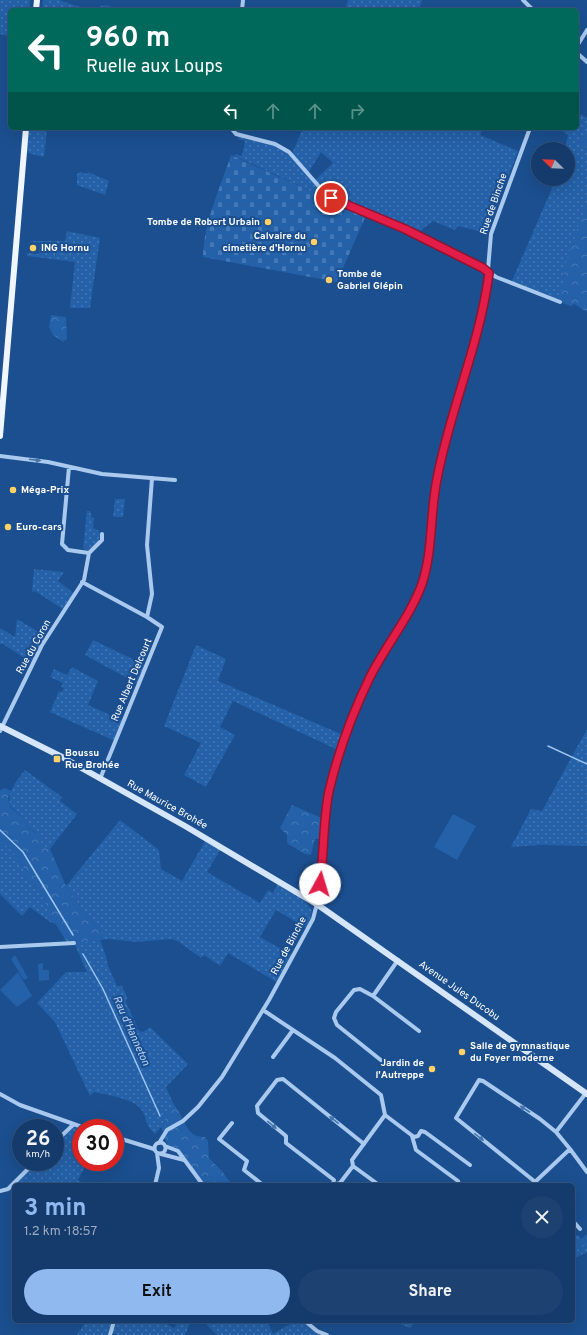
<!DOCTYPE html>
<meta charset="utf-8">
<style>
:root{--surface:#143b6b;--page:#1d4271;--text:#f1f3f6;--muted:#9dadc1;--line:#33557e;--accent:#90b9f0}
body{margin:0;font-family:Overpass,sans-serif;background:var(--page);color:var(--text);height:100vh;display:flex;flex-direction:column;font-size:15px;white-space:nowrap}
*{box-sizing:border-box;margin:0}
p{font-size:13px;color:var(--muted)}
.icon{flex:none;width:22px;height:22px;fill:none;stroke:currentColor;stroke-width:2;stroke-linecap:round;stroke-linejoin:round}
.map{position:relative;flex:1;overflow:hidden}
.sheet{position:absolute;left:12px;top:1183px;width:563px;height:140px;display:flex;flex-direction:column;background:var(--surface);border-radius:6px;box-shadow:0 4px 16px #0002,0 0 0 1px var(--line)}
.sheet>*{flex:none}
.hud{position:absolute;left:8px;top:8px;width:571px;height:122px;border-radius:6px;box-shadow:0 4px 16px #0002,0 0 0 1px var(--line);background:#00695c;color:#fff;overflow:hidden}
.needle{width:26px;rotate:293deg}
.fabs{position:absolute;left:531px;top:142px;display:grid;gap:8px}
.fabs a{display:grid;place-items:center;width:44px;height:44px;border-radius:50%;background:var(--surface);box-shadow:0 4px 16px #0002,0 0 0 1px var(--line);font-size:20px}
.speed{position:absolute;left:12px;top:1119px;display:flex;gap:8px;font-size:20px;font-weight:700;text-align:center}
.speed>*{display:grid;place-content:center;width:52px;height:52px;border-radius:50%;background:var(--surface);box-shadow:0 4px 16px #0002,0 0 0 1px var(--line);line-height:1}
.speed small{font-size:10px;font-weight:400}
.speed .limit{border:6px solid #d22;background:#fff;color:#111}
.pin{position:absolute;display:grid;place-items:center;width:34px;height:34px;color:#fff;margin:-17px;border:2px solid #fff;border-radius:50%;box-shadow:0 1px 4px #0007}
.me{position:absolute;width:44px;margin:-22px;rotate:6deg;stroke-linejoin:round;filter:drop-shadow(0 0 3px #0008)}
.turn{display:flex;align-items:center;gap:14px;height:84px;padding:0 12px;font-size:18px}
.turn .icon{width:52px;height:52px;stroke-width:2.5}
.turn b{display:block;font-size:28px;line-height:34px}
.lanes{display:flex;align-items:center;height:38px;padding:0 12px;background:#0003;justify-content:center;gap:20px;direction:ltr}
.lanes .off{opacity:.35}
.round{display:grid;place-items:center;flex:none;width:42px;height:42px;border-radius:21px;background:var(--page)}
.headline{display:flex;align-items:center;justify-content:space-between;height:68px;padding:0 12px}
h1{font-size:24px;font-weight:700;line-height:30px;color:var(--accent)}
.action{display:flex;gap:8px;margin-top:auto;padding:8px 12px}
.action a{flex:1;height:46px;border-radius:24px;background:var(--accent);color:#111;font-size:16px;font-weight:700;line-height:46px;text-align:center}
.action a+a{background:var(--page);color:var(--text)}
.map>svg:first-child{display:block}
.grass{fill:url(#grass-dots);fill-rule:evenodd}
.forest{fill:url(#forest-crowns)}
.cemetery{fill:url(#cemetery-stones)}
.green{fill:#2461a8}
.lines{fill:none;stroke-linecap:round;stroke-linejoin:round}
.stream{stroke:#9cc4f0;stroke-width:1.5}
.street{stroke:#a9c9ee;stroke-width:4}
.secondary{stroke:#d6e6fa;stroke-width:6}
.primary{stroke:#f0f6ff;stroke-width:6}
.oneway{fill:#4674ac}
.route-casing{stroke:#92132f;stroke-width:10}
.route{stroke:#e11d48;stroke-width:7}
.poi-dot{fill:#ffd166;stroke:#1b4f8f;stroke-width:1.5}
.labels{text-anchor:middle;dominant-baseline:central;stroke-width:4;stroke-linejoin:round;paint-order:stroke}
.street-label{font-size:10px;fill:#fff;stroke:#1b4f8f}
.poi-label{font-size:10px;font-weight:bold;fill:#fff;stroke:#1b4f8f;text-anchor:start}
.water-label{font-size:11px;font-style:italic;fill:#b5d3f5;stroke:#1b4f8f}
</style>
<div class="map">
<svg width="587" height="1335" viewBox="0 0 587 1335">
<defs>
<pattern id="grass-dots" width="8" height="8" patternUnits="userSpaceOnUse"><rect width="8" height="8" fill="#2461a8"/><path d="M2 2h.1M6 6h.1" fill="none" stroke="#4579b5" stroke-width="1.8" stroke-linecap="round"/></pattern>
<pattern id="forest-crowns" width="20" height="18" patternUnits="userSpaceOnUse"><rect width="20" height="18" fill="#2461a8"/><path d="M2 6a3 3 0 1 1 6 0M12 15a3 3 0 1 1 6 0" fill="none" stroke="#4579b5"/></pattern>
<pattern id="cemetery-stones" width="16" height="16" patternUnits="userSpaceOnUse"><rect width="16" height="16" fill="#2461a8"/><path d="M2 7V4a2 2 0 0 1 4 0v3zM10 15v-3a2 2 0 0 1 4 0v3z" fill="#4579b5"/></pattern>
</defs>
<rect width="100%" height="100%" fill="#1b4f8f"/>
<path class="grass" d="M0,0H30L29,10H10V36L0,34Z
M43,0H59L89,10H42Z
M348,0H422L419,10H345Z
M106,5L119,10H94L98,7Z
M581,114L587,118V138L582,136L578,141L587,148V203L560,302L511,283L556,179H568V149H565L568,135L559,128H577V120Z
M26,128H47L44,157L24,152Z
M303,128H483L480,135L518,151L487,233L458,226L455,230L433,221L416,234L330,200L235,156V154L242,156L245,141L238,139L239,135L268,142L292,154ZM321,152L333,163L314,181L308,173Z
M80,172L87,174L88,172L109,181L105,195L77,185V174Z
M67,231L100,238L90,308H70L75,262L27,256V253L39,254L40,243L28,241H65Z
M115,499H125L123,517H113Z
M87,511H90L92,518H94L93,528L98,530L100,534L99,541L88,550L83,549Z
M34,569L64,572L58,581L75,594L64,610L35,591L32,592Z
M17,619L47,637L32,663L3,644H0V628L15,637Z
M93,640L147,666L138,684L85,655Z
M196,645L226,659L218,681L343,735L338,750L233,701L220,727L235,735L206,787L184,775L201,743L164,726Z
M72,667L98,681L88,705L123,721L115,741L50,712L59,691L62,692L64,688L61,687L63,683L50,677L54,669L67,675Z
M587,729V846L542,845L511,847L531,809L542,811Z
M25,770L62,797L60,801L77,814L50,849L43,846L34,831L28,827L25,819L10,806C7,791 16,782 25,770Z
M120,820L159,850L161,869L182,881L207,838L222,847L207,872L260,903L268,890L273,893L279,881L305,900L312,910L308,929L276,910L260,937L293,956L278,983L228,953L220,966L204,955L201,958L179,942L172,939L136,942L108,939L100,940L106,956L107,963L117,986H122L127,997L126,1002L139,1031L143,1032L150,1027L188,1064L166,1087L173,1103L181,1115L164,1133L161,1127L155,1134C145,1124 148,1123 143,1112C137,1099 107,1095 94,1092L90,1096L55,1022L37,1003L66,972H87L74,943L99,940L103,935L86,915L66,886Z
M0,841L8,847L18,858L25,871V877L44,899L56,924L50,922L30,907L22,916L0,894Z
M74,1124L81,1128V1162H87L78,1180L83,1185H23L21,1183L14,1185V1190L10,1187L35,1162H55V1142Z
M587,1244V1252L573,1259V1252Z
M86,1321H161L174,1328L179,1321H191L185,1335H119L111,1333L110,1335H77Z
M203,1321H267L273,1334C301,1317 300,1318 327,1335H217Z
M393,1321H416L410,1328Z"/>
<path class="forest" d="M582,136L587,138V148L578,141Z
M587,202V312L574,304L571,306L560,302L565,265Z
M51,315L66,317L67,339L63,342L53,335L49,327Z
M5,788L11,791L8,798L10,807L25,819L28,827L38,835L43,846L50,849L66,886L86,915L103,935L99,940L68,944L50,915L44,899L25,877V871L18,858L8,847L0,841V790Z
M292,805L326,820L325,839H315L311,855L305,854L288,844L287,842V835L280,828Z
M175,1108L178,1110C185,1122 188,1138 205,1137L208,1141L209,1158L222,1171L232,1185H203L178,1151L168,1145L164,1138C165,1136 167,1132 166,1129C165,1119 161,1111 175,1108Z
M587,1234V1244L573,1252V1238L579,1235L581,1239Z"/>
<path class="cemetery" d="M231,155L328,199L367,213L337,282L203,257C204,222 220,188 231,155Z"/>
<path class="green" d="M453,814L476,826L457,860L434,847Z
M15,955L28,978L24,980L11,959Z
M43,963V970H49V980L39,981L38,964Z
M18,972L32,996L17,1007L0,990Z"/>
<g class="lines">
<path class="stream" d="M548,746L587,764
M0,830L23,852L73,935
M83,954L103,989L160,1116"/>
<path class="street" d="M523,0L533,10
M242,10L243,0
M577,46L587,30
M577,53L587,62
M231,128L236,134L275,144L289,152L329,198L426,239L483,268L496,277L560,302
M0,456L48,462L102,474L175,480
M89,553L102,540V534
M82,582L147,617L162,627L100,779
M147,617L152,594L147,545L152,478
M0,731L42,645L84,580L89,553L68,550L62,544L69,467
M0,947L74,943
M373,996L419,1031
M263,1010L335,1058L381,1095L385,1115L352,1160L353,1166L340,1183L333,1185
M273,1057L293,1030
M387,1065L337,1025L334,1018L336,1012L354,990L360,989L373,996L398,960
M0,1094L20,1105L85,1128
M385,1115L414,1137L418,1136L421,1131L425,1132L470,1165
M232,1123L219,1139L247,1161L244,1170L263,1185
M556,1132L586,1093
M412,1136L416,1150L458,1181L459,1185
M115,1137L154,1149
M55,1142L74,1124
M154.5 1148a5.5 5.5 0 1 1 11 0a5.5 5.5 0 1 1-11 0Z
M159,1143L167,1130L183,1121L198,1107L222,1077L269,1000L313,919L319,896L329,791L358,703L371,676L413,604L422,583L428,560L437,480L458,395L485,305L491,234L530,128
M165,1146L178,1151L203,1185
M161,1154L184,1160
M353,1166L379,1185
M536,1181L570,1149L587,1172
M333,1184L334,1180L286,1143V1136L258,1113L257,1106L277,1080L283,1079L364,1144
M155,1185L159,1168L157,1153
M539,1185L456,1118L479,1080L483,1081L540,1119L556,1132L570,1149
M0,1191L8,1189L35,1162
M573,1221L580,1229
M305,1321L317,1331L327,1335
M110,1335L114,1321"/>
<path class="secondary" d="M0,726L62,757L185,826L318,905L587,1094"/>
<path class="primary" d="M36,10L37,0
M0,436L26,128"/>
</g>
<defs><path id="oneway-solid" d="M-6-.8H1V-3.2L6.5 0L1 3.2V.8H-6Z"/></defs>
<g class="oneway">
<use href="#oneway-solid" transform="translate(35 460) rotate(7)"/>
<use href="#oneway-solid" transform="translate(525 1109) rotate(-147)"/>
<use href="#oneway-solid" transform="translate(334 1120) rotate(-142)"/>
<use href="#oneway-solid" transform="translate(272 1125) rotate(39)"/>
<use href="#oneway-solid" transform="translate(479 1137) rotate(38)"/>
</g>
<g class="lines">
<g class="route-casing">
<path id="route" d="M320,884C324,854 323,821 329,791C338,753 353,712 370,677C386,645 410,617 422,584C433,551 430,513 437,479C450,409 480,344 489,273L483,268L405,229L331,198"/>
</g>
<use href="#route" class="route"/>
</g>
<g class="poi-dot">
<circle cx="268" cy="222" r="4"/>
<circle cx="314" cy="242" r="4"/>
<circle cx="33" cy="248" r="4"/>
<circle cx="329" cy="280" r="4"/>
<circle cx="13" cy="490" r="4"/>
<circle cx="8" cy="527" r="4"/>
<rect x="53" y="755" width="8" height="8" rx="2"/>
<circle cx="462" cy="1052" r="4"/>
<circle cx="432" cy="1069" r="4"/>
</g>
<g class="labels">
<g class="street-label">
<text transform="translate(494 204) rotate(-71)">Rue de Binche</text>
<text transform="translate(34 647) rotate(-61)">Rue du Coron</text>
<text transform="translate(132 680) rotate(-67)">Rue Albert Delcourt</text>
<text transform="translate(167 805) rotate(29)">Rue Maurice Brohée</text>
<text transform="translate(289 946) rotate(-62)">Rue de Binche</text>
<text transform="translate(459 991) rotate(35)">Avenue Jules Ducobu</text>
</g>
<g class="poi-label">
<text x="260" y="222" text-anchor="end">Tombe de Robert Urbain</text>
<text x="306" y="236" text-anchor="end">Calvaire du<tspan x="306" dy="12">cimetière d'Hornu</tspan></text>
<text x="41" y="248">ING Hornu</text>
<text x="337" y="274">Tombe de<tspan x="337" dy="12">Gabriel Glépin</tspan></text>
<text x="21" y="490">Méga-Prix</text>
<text x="16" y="527">Euro-cars</text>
<text x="65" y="753">Boussu<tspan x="65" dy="12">Rue Brohée</tspan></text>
<text x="470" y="1046">Salle de gymnastique<tspan x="470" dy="12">du Foyer moderne</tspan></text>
<text x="424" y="1063" text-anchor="end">Jardin de<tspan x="424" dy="12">l'Autreppe</tspan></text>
</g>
<g class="water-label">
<text transform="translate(131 1031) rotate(66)">Rau d'Hanneton</text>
</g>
</g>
</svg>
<div class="fabs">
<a><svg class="needle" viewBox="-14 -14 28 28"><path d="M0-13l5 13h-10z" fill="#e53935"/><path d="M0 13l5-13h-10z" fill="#9dadc1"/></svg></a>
</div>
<div class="speed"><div>26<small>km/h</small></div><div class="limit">30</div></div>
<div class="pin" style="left:331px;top:198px;background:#d93025"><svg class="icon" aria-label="arrive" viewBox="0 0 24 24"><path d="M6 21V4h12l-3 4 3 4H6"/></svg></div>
<svg class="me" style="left:320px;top:884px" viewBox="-20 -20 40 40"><circle r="19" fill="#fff"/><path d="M0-13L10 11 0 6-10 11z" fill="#e11d48"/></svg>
<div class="hud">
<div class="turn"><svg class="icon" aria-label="left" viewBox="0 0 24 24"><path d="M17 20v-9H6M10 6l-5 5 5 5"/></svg><div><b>960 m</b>Ruelle aux Loups</div></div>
<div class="lanes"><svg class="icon" aria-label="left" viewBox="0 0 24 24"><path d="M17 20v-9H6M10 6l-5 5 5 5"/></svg><svg class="icon off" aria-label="ahead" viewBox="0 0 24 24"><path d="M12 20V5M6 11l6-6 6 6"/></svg><svg class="icon off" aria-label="ahead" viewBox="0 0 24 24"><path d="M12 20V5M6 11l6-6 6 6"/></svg><svg class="icon off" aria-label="right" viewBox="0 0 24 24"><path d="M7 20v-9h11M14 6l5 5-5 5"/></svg></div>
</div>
<section class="sheet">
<div class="headline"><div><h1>3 min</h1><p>1.2 km · 18:57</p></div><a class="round"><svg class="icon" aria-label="close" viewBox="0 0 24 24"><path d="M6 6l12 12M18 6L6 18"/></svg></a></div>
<div class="action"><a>Exit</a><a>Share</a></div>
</section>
</div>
